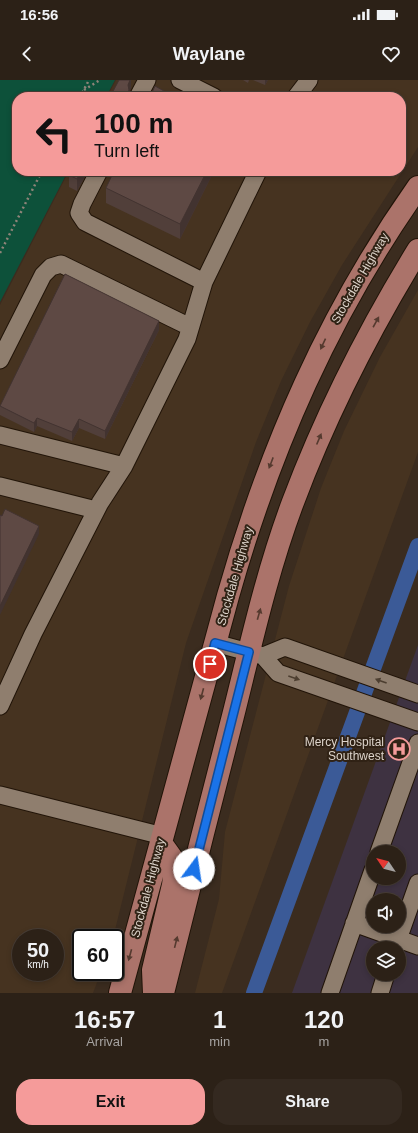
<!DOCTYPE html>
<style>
:root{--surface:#2c2117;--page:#342920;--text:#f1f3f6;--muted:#a6a3a1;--line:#483e36;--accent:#f59b9a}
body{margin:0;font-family:Helvetica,sans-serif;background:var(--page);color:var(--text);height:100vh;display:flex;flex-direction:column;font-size:15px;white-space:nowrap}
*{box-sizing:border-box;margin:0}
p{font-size:13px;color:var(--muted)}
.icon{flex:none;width:22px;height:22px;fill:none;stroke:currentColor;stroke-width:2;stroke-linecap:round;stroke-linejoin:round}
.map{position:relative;height:913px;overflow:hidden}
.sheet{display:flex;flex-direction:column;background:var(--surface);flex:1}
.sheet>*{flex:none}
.top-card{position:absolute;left:12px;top:12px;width:394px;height:84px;border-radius:16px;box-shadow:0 2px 6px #0003,0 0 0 1px var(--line);background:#f59b9a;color:#111;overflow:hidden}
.needle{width:26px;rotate:305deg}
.fabs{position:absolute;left:366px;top:765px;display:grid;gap:8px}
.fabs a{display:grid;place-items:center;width:40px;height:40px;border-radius:50%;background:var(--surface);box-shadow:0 2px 6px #0003,0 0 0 1px var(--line);font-size:20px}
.speed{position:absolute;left:12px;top:849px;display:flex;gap:8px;font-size:20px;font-weight:700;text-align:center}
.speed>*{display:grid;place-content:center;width:52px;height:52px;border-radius:50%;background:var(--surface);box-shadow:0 2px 6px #0003,0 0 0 1px var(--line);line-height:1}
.speed small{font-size:10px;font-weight:400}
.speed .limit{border:2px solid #111;border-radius:6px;background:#fff;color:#111}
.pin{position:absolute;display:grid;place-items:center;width:34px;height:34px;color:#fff;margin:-17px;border:2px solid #fff;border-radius:50%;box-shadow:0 1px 4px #0007}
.me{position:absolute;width:44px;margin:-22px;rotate:14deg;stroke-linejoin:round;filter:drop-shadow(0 0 3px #0008)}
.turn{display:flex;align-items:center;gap:14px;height:84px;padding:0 16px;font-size:18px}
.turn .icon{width:52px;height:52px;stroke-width:2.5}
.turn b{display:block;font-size:28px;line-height:34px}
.eta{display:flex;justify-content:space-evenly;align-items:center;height:68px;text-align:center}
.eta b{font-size:24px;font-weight:800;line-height:28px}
.primary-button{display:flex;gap:8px;margin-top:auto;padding:8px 16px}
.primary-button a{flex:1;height:46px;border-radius:16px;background:var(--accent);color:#111;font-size:16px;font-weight:800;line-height:46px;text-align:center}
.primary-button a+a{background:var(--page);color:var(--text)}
.status{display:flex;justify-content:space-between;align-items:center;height:28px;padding:0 20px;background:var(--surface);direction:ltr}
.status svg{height:11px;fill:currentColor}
header{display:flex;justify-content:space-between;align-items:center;height:52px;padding:0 16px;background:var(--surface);font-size:18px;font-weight:800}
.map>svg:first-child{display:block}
.built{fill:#463320;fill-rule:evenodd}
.medical{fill:#3e3241;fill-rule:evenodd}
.green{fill:#0d513a}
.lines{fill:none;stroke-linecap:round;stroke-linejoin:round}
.canal{stroke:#3b5a97;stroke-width:16}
.minor-casing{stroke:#211408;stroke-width:19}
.major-casing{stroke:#211408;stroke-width:24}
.path{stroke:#8f8479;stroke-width:2.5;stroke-dasharray:2 3;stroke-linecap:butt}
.minor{stroke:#8f7e6e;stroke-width:17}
.major{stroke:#ab736a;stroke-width:22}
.wall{fill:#513f3a}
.shaded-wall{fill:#423330}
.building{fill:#5e4944;stroke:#423330}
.oneway{fill:#553a2f}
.oneway2{fill:#4c3e30}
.route-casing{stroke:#114b97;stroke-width:10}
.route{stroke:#1a73e8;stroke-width:7}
.labels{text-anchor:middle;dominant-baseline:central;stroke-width:4;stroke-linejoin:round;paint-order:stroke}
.street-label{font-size:12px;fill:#ddd4cb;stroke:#302215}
.poi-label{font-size:12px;fill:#ddd4cb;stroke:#302215;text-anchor:end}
</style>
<div class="status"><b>16:56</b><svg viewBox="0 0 49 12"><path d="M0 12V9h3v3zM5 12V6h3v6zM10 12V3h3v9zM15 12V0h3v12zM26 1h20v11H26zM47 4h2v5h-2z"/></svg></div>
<header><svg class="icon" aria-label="back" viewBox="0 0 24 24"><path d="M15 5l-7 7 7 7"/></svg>Waylane<svg class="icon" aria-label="heart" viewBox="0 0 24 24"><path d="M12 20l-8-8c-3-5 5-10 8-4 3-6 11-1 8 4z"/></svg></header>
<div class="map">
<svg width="418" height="913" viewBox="0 0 418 913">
<rect width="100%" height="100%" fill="#3b2c1f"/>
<path class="built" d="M116,0H418V67L342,185L310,242L281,301L256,362L186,563L113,858H81V892H101L93,913H0V225L69,91H401V17H107ZM21,858H55V892H21Z
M418,210V372L222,913H195L219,819L225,752L289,506L321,408L344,351L380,277Z"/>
<path class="medical" d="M418,565V913H292ZM373,772H399V798H373ZM373,820H399V846H373ZM373,868H399V894H373Z"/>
<path class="green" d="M0,0H115L106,17H17V91H68L0,222Z"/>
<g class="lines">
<path class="canal" d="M254,913L418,466"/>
<g class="minor-casing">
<path id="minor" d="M180,0L214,17
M138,17L147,0
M296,17L309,0
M99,91L82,124L79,133L85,142L204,202
M0,280L43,195L51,187L61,184L190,247
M0,355L124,386
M0,406L96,430
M215,563L263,576L278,593L418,642
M263,576L285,567L418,614
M0,626L33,554L100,423L124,386L187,259L204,202L258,91
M0,715L163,756
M379,772L418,663
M354,843L418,866
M395,868L418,803
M330,913L373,790
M380,913L386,894"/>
</g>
<g class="major-casing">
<path id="major" d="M120,913L228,516C270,368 329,233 418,107
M154,913L153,890L173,805L175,790L171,777L161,763
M163,913C186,821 209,728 233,636C251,564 267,491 293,422C326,334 369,250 418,170"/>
</g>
<path class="path" d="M84,10L100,0
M80,17L89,0
M0,173L42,91"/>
<use href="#minor" class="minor"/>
<use href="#major" class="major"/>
</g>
<path class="wall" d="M243,0H249L248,3Z
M253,0H268L265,5Z
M88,91L77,111L69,107V95Z
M114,91H214L180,159L106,123V108Z
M159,250L105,359L79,348L72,361L37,346L34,352L0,335V326Z"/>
<path class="shaded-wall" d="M130,0H131V8L129,13V17H126L128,5Z
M265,0H268L265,5Z
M81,91H88L77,111V99Z
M207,91H214L180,159V144Z
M159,241V250L105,359V351Z
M37,338V346L34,352V343Z
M79,339V348L72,361V352Z
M39,446V454L0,535V526Z"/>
<path class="building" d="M119,0H130L128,5L129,10L126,17H110Z
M155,6L175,17H150Z
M71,91H81L77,99L69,95Z
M114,91H207L180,144L106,108Z
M65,194L159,241L105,351L79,339L72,352L37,338L34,343L0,326Z
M5,429L39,446L0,526V435L2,436Z"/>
<defs><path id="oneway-solid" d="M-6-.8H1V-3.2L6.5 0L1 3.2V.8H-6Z"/></defs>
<g class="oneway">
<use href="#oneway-solid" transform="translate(376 242) rotate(-61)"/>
<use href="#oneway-solid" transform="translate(323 264) rotate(115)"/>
<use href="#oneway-solid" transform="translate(319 359) rotate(-67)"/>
<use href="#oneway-solid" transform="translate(271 383) rotate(111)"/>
<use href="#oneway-solid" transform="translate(259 534) rotate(-74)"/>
<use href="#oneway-solid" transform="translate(202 614) rotate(105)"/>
<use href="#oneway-solid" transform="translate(176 862) rotate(-76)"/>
<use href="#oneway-solid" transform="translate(130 875) rotate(105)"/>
</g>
<g class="oneway2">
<use href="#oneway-solid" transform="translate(294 598) rotate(19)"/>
<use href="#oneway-solid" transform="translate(381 601) rotate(-160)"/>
</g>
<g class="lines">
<g class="route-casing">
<path id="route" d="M194,789L249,572L215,563L210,584"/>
</g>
<use href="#route" class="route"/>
</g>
<defs>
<g id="hospital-ring" transform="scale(1.15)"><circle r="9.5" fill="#302215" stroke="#f59b9a" stroke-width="1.5"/><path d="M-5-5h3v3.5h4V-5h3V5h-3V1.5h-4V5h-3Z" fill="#f59b9a"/></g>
</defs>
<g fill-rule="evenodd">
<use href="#hospital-ring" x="399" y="669"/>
</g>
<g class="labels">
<g class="street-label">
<text transform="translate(360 198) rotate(-60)">Stockdale Highway</text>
<text transform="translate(235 496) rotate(-74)">Stockdale Highway</text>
<text transform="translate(148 808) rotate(-75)">Stockdale Highway</text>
</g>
<g class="poi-label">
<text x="384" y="662">Mercy Hospital<tspan x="384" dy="14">Southwest</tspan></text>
</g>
</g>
</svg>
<div class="fabs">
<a><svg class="needle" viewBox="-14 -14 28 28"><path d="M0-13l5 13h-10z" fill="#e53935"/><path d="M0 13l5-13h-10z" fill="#a6a3a1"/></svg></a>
<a><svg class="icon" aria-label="sound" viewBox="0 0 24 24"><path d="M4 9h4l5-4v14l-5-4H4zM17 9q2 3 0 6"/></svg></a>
<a><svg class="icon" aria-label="layers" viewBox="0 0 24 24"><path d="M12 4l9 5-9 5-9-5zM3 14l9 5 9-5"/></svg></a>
</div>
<div class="speed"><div>50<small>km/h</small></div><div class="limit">60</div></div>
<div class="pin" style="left:210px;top:584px;background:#d93025"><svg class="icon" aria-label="arrive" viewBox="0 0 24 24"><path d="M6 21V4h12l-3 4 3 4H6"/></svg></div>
<svg class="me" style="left:194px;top:789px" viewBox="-20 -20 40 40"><circle r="19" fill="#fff"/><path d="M0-13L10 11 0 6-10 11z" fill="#1a73e8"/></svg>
<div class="top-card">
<div class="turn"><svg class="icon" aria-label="left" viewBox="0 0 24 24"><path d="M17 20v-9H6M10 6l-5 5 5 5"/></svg><div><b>100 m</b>Turn left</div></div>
</div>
</div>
<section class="sheet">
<div class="eta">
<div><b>16:57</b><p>Arrival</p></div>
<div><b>1</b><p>min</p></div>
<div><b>120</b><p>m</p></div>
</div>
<div class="primary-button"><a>Exit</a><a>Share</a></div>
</section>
